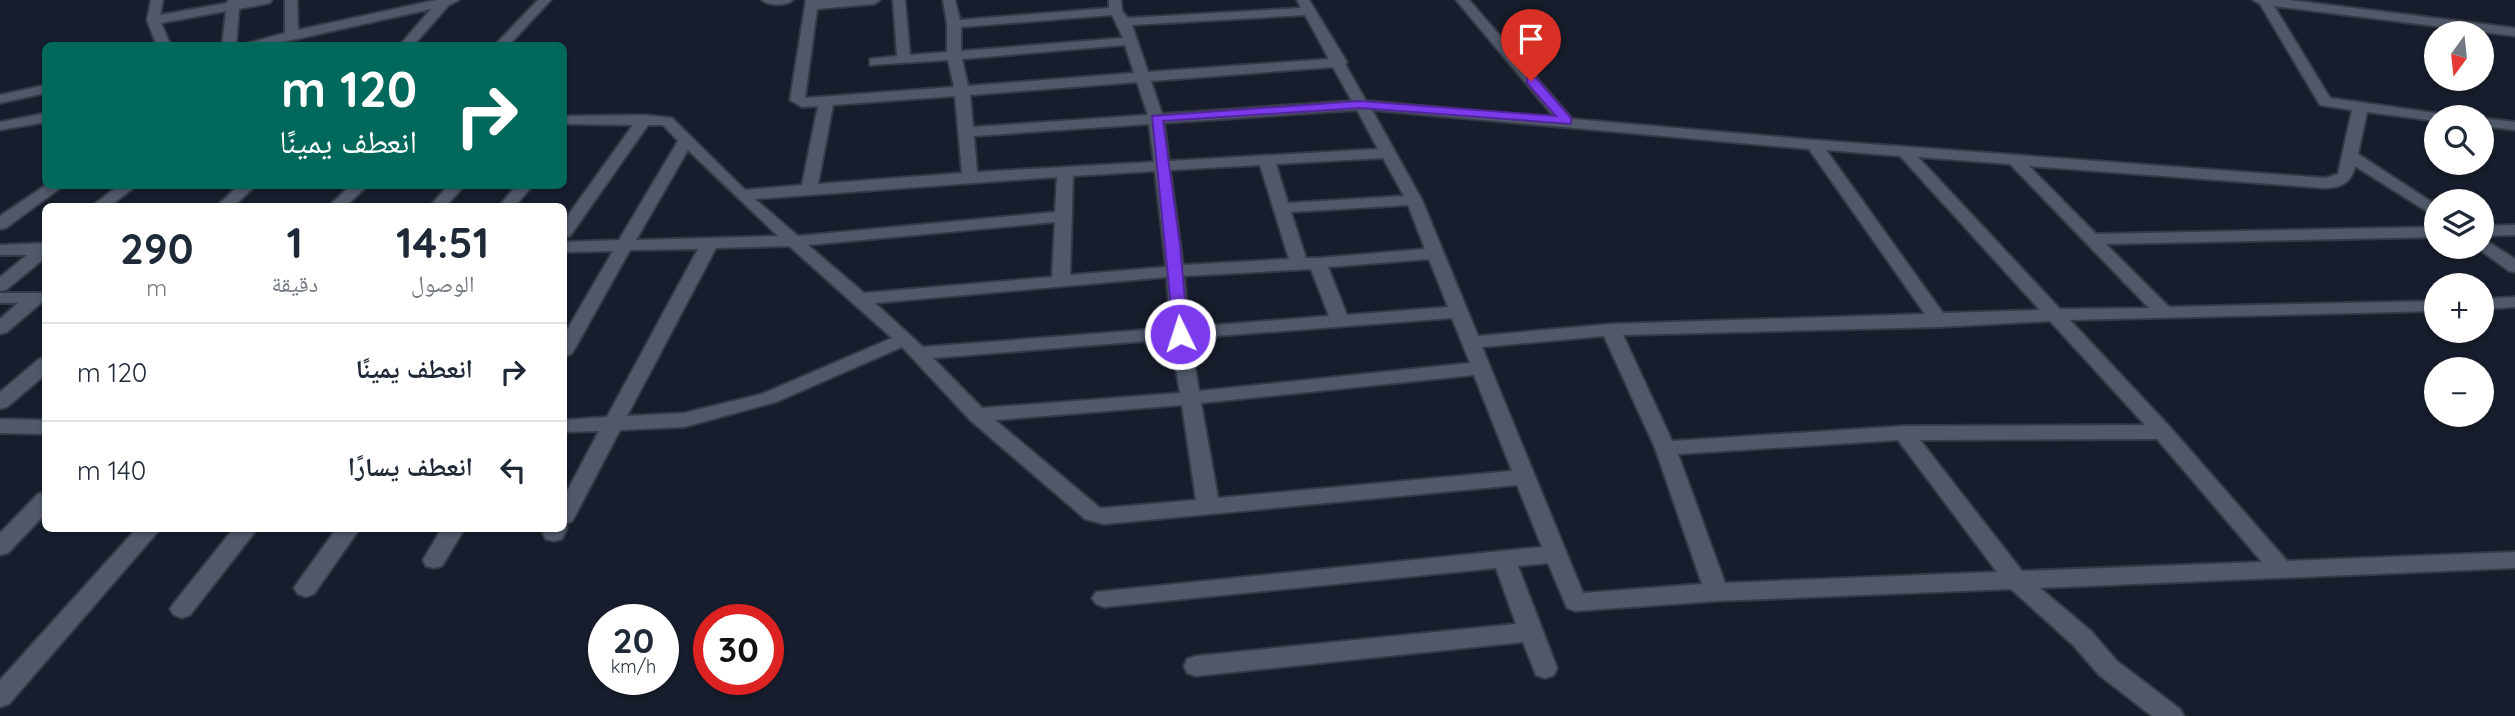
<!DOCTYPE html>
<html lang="ar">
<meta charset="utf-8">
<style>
:root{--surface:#fff;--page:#f6f6f7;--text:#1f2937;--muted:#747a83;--line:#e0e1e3}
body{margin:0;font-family:Quicksand,"Noto Naskh Arabic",sans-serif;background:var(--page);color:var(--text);direction:rtl;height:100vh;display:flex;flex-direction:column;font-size:26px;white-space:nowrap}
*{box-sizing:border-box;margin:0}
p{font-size:23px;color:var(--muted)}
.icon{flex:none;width:38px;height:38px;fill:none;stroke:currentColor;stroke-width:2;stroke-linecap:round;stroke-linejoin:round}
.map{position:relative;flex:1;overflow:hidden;direction:ltr}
.details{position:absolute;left:42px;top:203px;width:525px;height:329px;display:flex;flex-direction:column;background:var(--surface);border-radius:10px;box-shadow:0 2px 5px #0004;direction:rtl}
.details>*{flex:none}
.banner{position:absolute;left:42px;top:42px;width:525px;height:147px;border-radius:10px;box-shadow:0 2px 5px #0004;direction:rtl;background:#00695c;color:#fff;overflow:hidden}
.needle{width:46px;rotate:195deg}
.tools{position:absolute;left:2424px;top:21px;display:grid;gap:14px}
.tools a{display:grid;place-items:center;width:70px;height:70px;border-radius:50%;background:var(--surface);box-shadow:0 2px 5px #0004;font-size:35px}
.speed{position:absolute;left:588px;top:604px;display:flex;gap:14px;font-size:35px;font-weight:700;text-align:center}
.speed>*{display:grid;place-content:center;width:91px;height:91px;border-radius:50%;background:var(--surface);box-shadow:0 2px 5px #0004;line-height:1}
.speed small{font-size:18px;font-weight:400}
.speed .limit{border:10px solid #d22;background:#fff;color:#111}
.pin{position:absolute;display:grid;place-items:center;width:60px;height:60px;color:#fff;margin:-72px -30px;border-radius:50% 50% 50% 0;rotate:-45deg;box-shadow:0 0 7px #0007}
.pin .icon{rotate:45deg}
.me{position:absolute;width:77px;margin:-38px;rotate:356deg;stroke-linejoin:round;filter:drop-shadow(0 0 5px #0008)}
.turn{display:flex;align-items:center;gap:24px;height:147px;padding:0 35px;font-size:32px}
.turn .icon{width:91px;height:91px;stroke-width:2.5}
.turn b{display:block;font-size:49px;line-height:60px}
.eta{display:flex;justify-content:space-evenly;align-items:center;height:119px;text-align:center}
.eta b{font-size:42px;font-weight:800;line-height:49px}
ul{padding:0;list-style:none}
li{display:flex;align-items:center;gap:21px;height:98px;padding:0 35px;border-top:2px solid var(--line)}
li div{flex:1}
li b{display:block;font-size:26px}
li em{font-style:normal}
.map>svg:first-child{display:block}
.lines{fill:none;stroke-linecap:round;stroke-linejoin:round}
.minor-casing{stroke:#353945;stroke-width:4}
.minor{fill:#50586a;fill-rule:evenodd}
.route{fill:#7c3aed;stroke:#51269a;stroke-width:2}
</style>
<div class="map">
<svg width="2515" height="716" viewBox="0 0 2515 716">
<rect width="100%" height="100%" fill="#171d2c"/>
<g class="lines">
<g class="minor-casing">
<path id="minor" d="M151,0H163L160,15L227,3L228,0H272L270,3L239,9L236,46H222L226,11L161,23L171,46H157L147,20Z
M285,0H297L298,30L436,0H459L449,5L413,46H399L431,9L265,46H238L285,33Z
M538,0H551L508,46H494Z
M762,0H793C786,6 769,6 762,0Z
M806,0H880L874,4L817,9L805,98L954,87L948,60L870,65V59L897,56L893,0H905L910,55L947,52V24L943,0H955L960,20L1109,8V0H1121L1122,11L1128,18L1301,8L1297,0H1309L1347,62L1345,64L1366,101L1555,118L1456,0H1469L1572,119L1814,140L2325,178L2338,174L2352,110L2320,105L2260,4L2253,0H2289L2515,28V36L2274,6L2330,98L2442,114L2444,117H2436V121L2367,112L2358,154L2436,205V217L2355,166C2352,182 2341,188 2325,188L2029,166L2096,234L2436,227V237L2106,244L2169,307L2436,301V311L2070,320L2170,427L2287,561L2515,552V568L2040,588L2091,631L2117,661L2180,709L2184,716H2152L2099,675L2073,645L2011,589L1716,601L1575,611L1567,608L1548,563L1518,566L1557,668L1554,675L1545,678L1536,675L1523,642L1196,676L1187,673L1184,666L1187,659L1196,656L1516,624L1496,568L1104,607L1096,604L1092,598L1096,592L1542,547L1517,485L1104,524L1085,519L970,420L902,347L776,402L684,427L620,430L575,516L572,521L565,524L567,528L562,539L554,541L546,539L543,533L545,528H564V497L599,431L564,432V420L607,417L698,249L630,250L574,350L571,354L564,356V335L613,251L564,252V242L619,240L678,141L663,125H648L570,236L564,237V221L633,125L564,124V116L645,115L672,118L745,190L802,185L818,106L802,107L790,100ZM1112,15L1123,38L961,51V27ZM1305,15L1329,59L1148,72L1132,25ZM1125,45L1134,73L968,86L962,59ZM1333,67L1352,101L1162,114L1151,81ZM1137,82L1148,115L973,127L970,95ZM955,96L962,173L818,184L833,105ZM1357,110L1378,149L1169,161L1164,123ZM1372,110L1809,149L1925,314L1611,324L1478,336L1422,200ZM1149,124L1154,162L977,172L974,136ZM688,150L778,236L636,240ZM1826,150L1900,156L2040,310L1943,313ZM1918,157L2010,164L2149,308L2060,309ZM1383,158L1404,196L1288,203L1276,164ZM1260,165L1289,259L1183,265L1170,170ZM1155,171L1166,267L1070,275L1073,176ZM1057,177L1055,212L798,236L755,199ZM1408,205L1425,249L1318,258H1306L1291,212ZM1055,222L1052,277L864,293L808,245ZM789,246L892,338L762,394L684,413L627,416L716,248ZM1429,259L1448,307L1347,315L1328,267ZM1311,269L1329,316L1189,327L1184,276ZM1167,277L1170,328L923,347L875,303ZM1452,318L1470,363L1199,391L1190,338ZM2050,321L2145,425L1904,426L1672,441L1623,335L1939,327ZM1604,336L1655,448L1702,584L1583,593L1482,347ZM1171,339L1180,393L982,408L933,358ZM1474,375L1512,471L1218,498L1201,403ZM1182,405L1196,500L1104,508H1100L995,420ZM2157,439L2262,562L2022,571L1920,440ZM1898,440L1997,572L1725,583L1678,454Z
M46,85V93L0,103V95Z
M46,113V122L0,130V122Z
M2482,118L2515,122V130L2482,126Z
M46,185L63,186L6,228L0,229V216Z
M118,186H136L110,206H92Z
M238,186H255L234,206H217Z
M350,186H367L346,206H329Z
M448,186H464L446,206H430Z
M516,186H532L515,206H499Z
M2515,225V235L2482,236V226Z
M2482,238L2515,259V272L2509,271L2476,247H2482Z
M46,243V257L6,290L0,291V277L27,255H0V245Z
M0,293H41L46,294V302L41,303L7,332L0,334V319L18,303H0Z
M2515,297V307L2482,309V299Z
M46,357V374L7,407L0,409V392L39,359Z
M0,419L46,420V434L0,433Z
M46,492V513L8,553L0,555V533L38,494Z
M137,528H161L9,704L0,707V680Z
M234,528H258L190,615L182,618L174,615L170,609L174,603Z
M337,528H360L314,594L306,597L298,594L294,588L298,582Z
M442,528H465L442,566L434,568L426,566L423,560Z"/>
</g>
<use href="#minor" class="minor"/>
</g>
<path class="route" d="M1527,78H1536L1571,118V124L1360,108L1163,121L1180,245L1188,334L1185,337H1174L1152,116L1360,101L1556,116L1527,83Z"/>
</svg>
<div class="tools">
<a><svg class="needle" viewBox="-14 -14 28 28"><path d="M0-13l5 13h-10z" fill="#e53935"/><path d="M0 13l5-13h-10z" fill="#747a83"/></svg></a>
<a><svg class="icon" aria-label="search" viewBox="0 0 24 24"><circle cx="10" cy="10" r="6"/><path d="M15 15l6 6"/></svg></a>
<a><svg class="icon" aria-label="layers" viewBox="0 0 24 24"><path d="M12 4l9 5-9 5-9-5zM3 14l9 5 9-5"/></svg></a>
<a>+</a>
<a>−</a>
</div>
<div class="speed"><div>20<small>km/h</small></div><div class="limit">30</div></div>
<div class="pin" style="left:1531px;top:81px;background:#d93025"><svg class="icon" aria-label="arrive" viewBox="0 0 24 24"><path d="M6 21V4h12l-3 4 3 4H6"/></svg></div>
<svg class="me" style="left:1180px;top:334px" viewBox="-20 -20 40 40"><circle r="17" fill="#7c3aed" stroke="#fff" stroke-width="3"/><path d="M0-11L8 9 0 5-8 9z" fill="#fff"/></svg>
<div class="banner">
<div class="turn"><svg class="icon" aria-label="right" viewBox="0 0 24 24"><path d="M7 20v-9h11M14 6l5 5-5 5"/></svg><div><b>120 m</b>انعطف يمينًا</div></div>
</div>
<section class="details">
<div class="eta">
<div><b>14:51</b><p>الوصول</p></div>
<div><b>1</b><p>دقيقة</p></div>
<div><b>290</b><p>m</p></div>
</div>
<ul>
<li><svg class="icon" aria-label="right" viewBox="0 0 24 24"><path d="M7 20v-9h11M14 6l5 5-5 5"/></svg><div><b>انعطف يمينًا</b></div><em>120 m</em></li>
<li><svg class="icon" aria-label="left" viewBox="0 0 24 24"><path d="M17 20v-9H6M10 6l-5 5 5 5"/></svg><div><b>انعطف يسارًا</b></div><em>140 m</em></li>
</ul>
</section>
</div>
